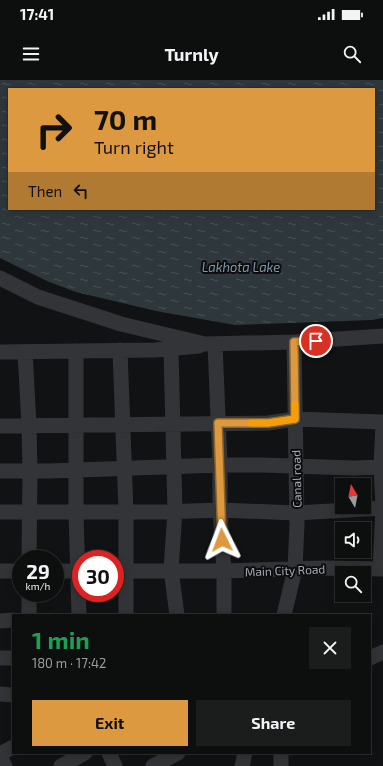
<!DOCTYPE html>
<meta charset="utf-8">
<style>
:root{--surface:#0d0e0e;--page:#1b1c1c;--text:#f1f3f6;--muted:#9a9c9e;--line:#2d2e2e;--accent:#dc9940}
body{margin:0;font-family:"Exo 2",sans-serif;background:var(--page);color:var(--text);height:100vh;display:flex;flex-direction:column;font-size:15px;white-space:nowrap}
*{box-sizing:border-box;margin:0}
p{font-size:13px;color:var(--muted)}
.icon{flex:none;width:22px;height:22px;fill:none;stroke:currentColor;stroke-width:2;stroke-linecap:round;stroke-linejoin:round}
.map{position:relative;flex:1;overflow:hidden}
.drawer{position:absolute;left:12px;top:534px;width:359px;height:140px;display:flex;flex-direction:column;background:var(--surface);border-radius:0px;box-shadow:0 2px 10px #0003,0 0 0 1px var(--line)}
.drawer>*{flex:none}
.guide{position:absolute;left:8px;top:8px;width:367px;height:122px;border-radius:0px;box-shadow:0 2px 10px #0003,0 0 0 1px var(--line);background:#dc9940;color:#111;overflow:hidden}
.needle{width:26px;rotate:350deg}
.tools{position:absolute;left:335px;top:398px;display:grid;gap:8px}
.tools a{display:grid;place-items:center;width:36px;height:36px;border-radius:0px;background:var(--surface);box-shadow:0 2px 10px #0003,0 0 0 1px var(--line);font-size:20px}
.speed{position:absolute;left:12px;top:470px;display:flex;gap:8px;font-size:20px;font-weight:700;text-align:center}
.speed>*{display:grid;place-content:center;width:52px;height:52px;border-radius:50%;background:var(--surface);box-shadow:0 2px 10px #0003,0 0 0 1px var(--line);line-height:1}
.speed small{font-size:10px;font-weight:400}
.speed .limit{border:6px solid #d22;background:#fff;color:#111}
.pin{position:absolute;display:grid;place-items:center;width:34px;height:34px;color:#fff;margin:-17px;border:2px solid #fff;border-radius:50%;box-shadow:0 1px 4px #0007}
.me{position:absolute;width:44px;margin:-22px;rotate:357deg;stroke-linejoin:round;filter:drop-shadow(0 0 3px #0008)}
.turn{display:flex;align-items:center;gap:14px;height:84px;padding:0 20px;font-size:18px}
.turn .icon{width:52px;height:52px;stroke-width:2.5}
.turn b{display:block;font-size:28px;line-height:34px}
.then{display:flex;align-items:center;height:38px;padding:0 20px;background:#0003;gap:8px;font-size:15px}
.round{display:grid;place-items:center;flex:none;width:42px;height:42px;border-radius:0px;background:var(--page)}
.summary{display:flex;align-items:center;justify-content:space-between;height:68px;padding:0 20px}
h1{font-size:24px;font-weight:700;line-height:30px;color:#1e9e55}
.button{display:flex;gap:8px;margin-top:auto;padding:8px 20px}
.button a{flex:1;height:46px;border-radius:0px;background:var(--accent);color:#111;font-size:16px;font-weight:700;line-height:46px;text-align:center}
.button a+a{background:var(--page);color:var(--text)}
.status{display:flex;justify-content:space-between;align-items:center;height:28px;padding:0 20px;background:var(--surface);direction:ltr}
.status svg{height:11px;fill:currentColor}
header{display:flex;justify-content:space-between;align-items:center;height:52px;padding:0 20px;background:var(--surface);font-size:18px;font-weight:700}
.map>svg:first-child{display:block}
.water{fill:url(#water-ripples);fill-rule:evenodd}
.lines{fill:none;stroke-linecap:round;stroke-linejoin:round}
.minor{stroke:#333437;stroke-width:15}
.route-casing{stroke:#8f632a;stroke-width:10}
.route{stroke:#dc9940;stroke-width:7}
.slow{stroke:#f59e0b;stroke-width:7}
.labels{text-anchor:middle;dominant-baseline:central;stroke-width:4;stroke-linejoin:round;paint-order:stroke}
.street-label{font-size:12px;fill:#a4aab2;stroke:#0d0d0e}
.water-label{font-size:13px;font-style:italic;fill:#7f9aa9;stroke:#0d0d0e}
</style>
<div class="status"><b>17:41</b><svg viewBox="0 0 49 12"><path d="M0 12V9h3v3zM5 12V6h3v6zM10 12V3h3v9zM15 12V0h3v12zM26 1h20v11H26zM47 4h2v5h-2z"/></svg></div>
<header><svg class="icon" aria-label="menu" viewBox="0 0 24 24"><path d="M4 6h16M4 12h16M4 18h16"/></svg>Turnly<svg class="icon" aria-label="search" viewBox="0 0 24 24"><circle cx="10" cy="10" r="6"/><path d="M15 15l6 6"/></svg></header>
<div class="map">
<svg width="383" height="686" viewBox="0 0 383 686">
<defs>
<pattern id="water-ripples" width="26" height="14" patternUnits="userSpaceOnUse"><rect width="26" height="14" fill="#2e373c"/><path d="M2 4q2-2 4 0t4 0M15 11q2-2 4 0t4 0" fill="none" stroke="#495156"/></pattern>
</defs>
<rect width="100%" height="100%" fill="#111213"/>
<path class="water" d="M0,0H383V238L372,240L235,245L156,231L76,212L47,201L0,178ZM9,9H374V129H9Z"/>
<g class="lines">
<path class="minor" d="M0,198L38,217L121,244L205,264L294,262L383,256
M215,264L220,385V430L224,491V535
M171,269L175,431L171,490L177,535
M120,270L126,431V535
M76,271V432L79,535
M0,272L155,270L199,266
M25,272L29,345L30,391L29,479
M0,346L268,343L295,339L383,342
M0,391H49L220,385H262L353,388L383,387
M0,432H162L220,430L296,433L383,428
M380,489L383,428L381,387L383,343
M0,491H21
M55,491H81
M115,491H224L323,488L383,489
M29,513V535
M284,535L295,489L297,444L294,262
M0,541L13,540
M0,578H13
M370,578L383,572
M0,614L13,615
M109,673L115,686
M0,674L13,667
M0,677L5,686
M61,686L85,673
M153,686L178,673
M242,686L245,673
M281,686V673"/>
</g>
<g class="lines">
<g class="route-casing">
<path id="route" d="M222,460L218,343H268L295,339L294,262L316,261"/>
</g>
<use href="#route" class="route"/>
<path class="slow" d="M251,343H268L295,339V324"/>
</g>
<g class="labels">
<g class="street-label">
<text transform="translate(296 399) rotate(-91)">Canal road</text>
<text transform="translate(285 490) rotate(-2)">Main City Road</text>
</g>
<g class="water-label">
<text x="241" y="187">Lakhota Lake</text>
</g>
</g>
</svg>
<div class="tools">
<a><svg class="needle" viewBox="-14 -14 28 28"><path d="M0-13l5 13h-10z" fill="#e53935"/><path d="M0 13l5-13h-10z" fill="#9a9c9e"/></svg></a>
<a><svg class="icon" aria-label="sound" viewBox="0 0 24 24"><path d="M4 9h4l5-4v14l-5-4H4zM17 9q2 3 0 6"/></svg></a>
<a><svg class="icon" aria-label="search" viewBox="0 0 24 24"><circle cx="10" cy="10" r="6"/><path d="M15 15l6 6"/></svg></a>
</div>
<div class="speed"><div>29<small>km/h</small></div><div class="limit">30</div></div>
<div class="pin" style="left:316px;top:261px;background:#d93025"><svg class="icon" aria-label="arrive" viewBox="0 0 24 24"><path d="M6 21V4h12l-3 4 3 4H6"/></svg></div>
<svg class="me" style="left:222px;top:460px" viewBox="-20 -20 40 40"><path d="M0-17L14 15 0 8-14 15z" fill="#dc9940" stroke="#fff" stroke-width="4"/></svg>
<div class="guide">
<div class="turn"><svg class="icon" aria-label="right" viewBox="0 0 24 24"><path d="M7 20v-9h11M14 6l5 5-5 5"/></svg><div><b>70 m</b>Turn right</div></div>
<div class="then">Then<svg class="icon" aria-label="left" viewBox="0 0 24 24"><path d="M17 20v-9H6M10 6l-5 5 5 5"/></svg></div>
</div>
<section class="drawer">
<div class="summary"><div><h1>1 min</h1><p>180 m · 17:42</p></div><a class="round"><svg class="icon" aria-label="close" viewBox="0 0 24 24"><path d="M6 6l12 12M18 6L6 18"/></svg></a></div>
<div class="button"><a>Exit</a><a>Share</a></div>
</section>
</div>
